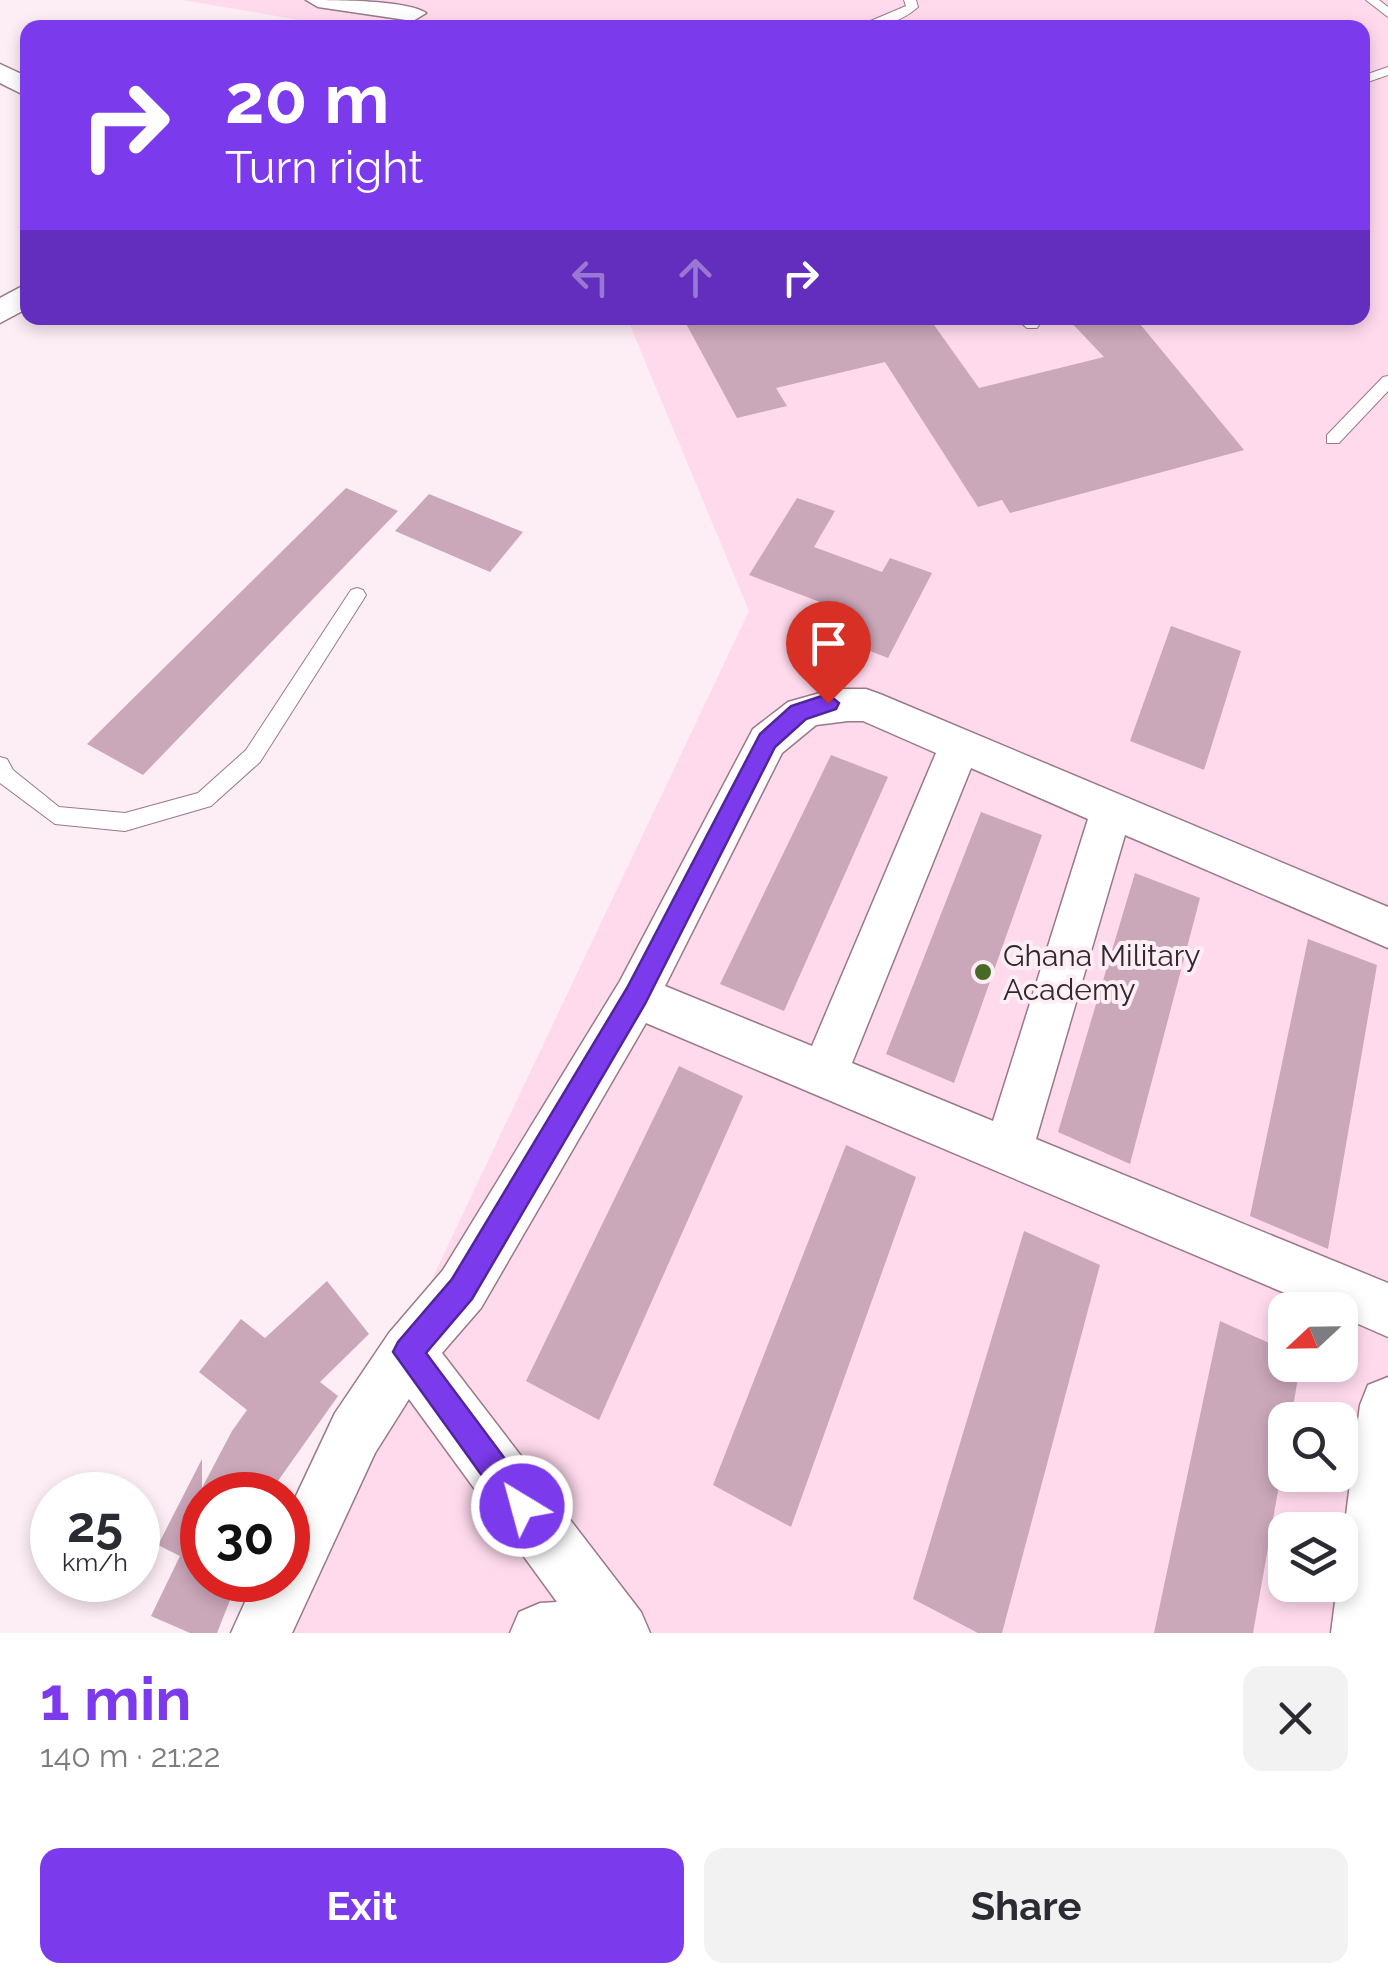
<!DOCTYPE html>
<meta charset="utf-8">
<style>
:root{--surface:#fff;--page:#f2f2f3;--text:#2b2b33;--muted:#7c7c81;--accent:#7c3aed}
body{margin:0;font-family:Raleway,sans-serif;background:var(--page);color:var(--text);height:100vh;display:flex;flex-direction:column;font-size:38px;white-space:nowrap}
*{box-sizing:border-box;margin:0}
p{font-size:32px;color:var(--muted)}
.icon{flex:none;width:55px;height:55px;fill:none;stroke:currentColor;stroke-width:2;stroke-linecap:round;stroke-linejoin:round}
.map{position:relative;height:1633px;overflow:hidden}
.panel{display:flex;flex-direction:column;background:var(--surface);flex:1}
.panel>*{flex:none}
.guide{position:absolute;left:20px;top:20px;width:1350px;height:305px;border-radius:20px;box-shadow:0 5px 15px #0003;background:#7c3aed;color:#fff;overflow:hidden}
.needle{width:65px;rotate:248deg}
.controls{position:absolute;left:1268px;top:1292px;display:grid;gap:20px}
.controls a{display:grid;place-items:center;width:90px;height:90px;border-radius:20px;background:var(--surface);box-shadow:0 5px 15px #0003;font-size:50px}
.speed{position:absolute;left:30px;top:1472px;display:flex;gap:20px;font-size:50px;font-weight:700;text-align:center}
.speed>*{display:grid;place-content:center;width:130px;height:130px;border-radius:50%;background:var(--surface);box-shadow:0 5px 15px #0003;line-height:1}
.speed small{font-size:25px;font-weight:400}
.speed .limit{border:15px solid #d22;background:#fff;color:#111}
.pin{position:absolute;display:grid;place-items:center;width:85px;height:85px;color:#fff;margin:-102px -42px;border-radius:50% 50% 50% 0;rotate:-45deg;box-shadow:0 0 10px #0007}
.pin .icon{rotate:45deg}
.me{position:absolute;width:110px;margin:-55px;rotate:323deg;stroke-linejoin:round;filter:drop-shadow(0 0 8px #0008)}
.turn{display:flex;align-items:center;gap:35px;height:210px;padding:0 40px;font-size:45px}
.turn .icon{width:130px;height:130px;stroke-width:2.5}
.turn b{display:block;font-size:70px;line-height:85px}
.lanes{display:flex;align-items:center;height:95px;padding:0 40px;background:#0003;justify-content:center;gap:50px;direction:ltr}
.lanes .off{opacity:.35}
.round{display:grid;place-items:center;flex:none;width:105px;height:105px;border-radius:20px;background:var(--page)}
.headline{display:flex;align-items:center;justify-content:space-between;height:170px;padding:0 40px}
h1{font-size:60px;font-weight:700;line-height:75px;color:var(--accent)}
.primary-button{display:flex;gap:20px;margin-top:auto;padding:20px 40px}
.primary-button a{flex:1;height:115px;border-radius:20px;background:var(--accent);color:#fff;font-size:40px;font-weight:700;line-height:115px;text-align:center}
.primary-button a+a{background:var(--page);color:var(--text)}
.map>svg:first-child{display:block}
.built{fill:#ffdaed;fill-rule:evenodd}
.building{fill:#caa7b9}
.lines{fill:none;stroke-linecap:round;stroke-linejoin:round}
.service-casing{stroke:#9a788a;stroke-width:2}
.minor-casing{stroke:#9a788a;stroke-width:3}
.service{fill:#fff;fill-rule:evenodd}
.minor{fill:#fff;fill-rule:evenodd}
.route{fill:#7c3aed;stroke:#51269a;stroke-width:2.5}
.poi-dot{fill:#466a23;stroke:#fdedf5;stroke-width:4}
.labels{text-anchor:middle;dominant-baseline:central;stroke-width:8;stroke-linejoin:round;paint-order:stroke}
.poi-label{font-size:30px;fill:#35272e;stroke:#fdedf5;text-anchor:start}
</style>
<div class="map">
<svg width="1388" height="1633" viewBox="0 0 1388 1633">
<rect width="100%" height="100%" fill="#fdedf5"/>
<path class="built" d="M183,0H1388V1633H264L749,611L627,318H1362V28H346ZM1285,1310H1340V1365H1285ZM1285,1420H1340V1475H1285ZM1285,1530H1340V1585H1285Z"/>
<path class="building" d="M683,318H929L979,388L1104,357L1067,318H1135L1244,450L1010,513L1002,500L978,507L885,362L776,388L787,406L737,418Z
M346,488L398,511L143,775L87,744Z
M429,494L523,532L490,572L395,531Z
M797,498L835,511L814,547L882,572L890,558L932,573L888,658L844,641L857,616L749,575Z
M1171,626L1241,651L1204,770L1130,741Z
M831,755L888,777L784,1011L720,984Z
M981,812L1042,835L954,1083L886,1054Z
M1135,873L1200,898L1130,1164L1058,1132Z
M1308,939L1377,965L1328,1249L1250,1216Z
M679,1066L743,1096L599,1420L526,1381Z
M846,1145L916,1177L791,1527L713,1485Z
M1024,1231L1100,1265L1002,1633H978L913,1599Z
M327,1281L369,1334L320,1382L338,1396L268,1495H202V1580H238L217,1633H190L151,1616L180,1556L158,1545L202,1459V1488L232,1431L247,1410L199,1372L241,1319L265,1338Z
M1220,1321L1285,1350V1365H1300L1291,1420H1285V1451L1253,1633H1154Z"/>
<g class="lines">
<g class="service-casing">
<path id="service" d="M904,0H916L918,7C900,23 878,28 854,28L906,6Z
M1366,0H1379L1388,7V17Z
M1388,67V75L1362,84V76Z
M1015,318H1031L1039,325L1037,328H1027Z
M1388,376V391L1339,443H1327V435L1383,377Z
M357,588L363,590L366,595L363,600L260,762L211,806L125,831L55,824L0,783V757L7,759L13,770L59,807L125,813L198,793L246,750L351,590Z"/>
</g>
<g class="minor-casing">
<path id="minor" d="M306,0C333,0 408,0 426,13L413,21L318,7Z
M0,64L28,77V97L0,83Z
M28,283V308L0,323V298Z
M834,689H866L880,694L1388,907V948L1125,835L1036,1139L1388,1283V1337L1340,1316V1310H1325L646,1023L481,1308L442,1353L641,1612L650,1633H510L519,1612L540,1603L557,1602L409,1399L375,1453L292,1633H231L255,1580H288V1513L335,1413L389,1333L443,1270L620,981L753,729L788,702ZM848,721H863L936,753L812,1046L665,986L782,753L816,725ZM971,768L1088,819L993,1121L852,1063Z
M1388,1377V1633H1331L1360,1405L1368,1385Z"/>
</g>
<use href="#service" class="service"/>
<use href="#minor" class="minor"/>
</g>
<path class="route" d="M828,694L839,703L836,709L806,719L775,747L645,1004L472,1299L426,1353L532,1495L537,1506L532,1516L522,1521L511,1516L393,1352L398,1342L452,1279L627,988L760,734L791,706Z"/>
<circle class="poi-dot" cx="983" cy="972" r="10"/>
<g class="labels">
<g class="poi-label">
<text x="1003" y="955">Ghana Military<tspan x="1003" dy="34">Academy</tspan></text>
</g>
</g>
</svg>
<div class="controls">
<a><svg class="needle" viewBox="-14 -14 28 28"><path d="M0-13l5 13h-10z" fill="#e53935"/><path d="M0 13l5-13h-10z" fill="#7c7c81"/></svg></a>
<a><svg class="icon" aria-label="search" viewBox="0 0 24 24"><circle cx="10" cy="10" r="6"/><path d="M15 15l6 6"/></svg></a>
<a><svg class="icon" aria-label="layers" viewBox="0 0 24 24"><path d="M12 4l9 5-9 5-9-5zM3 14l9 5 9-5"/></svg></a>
</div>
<div class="speed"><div>25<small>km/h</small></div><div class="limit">30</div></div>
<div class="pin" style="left:828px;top:703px;background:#d93025"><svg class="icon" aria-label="arrive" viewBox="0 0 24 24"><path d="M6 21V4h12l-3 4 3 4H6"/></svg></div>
<svg class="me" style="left:522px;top:1506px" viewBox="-20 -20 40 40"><circle r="17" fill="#7c3aed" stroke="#fff" stroke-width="3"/><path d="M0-11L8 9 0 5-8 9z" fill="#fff"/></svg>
<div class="guide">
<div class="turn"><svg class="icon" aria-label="right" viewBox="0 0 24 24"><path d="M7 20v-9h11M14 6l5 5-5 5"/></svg><div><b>20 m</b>Turn right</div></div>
<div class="lanes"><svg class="icon off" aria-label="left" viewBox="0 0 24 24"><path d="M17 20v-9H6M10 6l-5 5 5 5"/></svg><svg class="icon off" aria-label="ahead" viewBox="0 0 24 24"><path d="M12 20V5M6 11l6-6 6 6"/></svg><svg class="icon" aria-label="right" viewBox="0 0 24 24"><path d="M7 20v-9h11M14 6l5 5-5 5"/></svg></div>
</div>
</div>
<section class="panel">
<div class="headline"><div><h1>1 min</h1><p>140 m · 21:22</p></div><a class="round"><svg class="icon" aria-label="close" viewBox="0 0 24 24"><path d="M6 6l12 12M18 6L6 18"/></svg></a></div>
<div class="primary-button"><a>Exit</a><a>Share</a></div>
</section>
